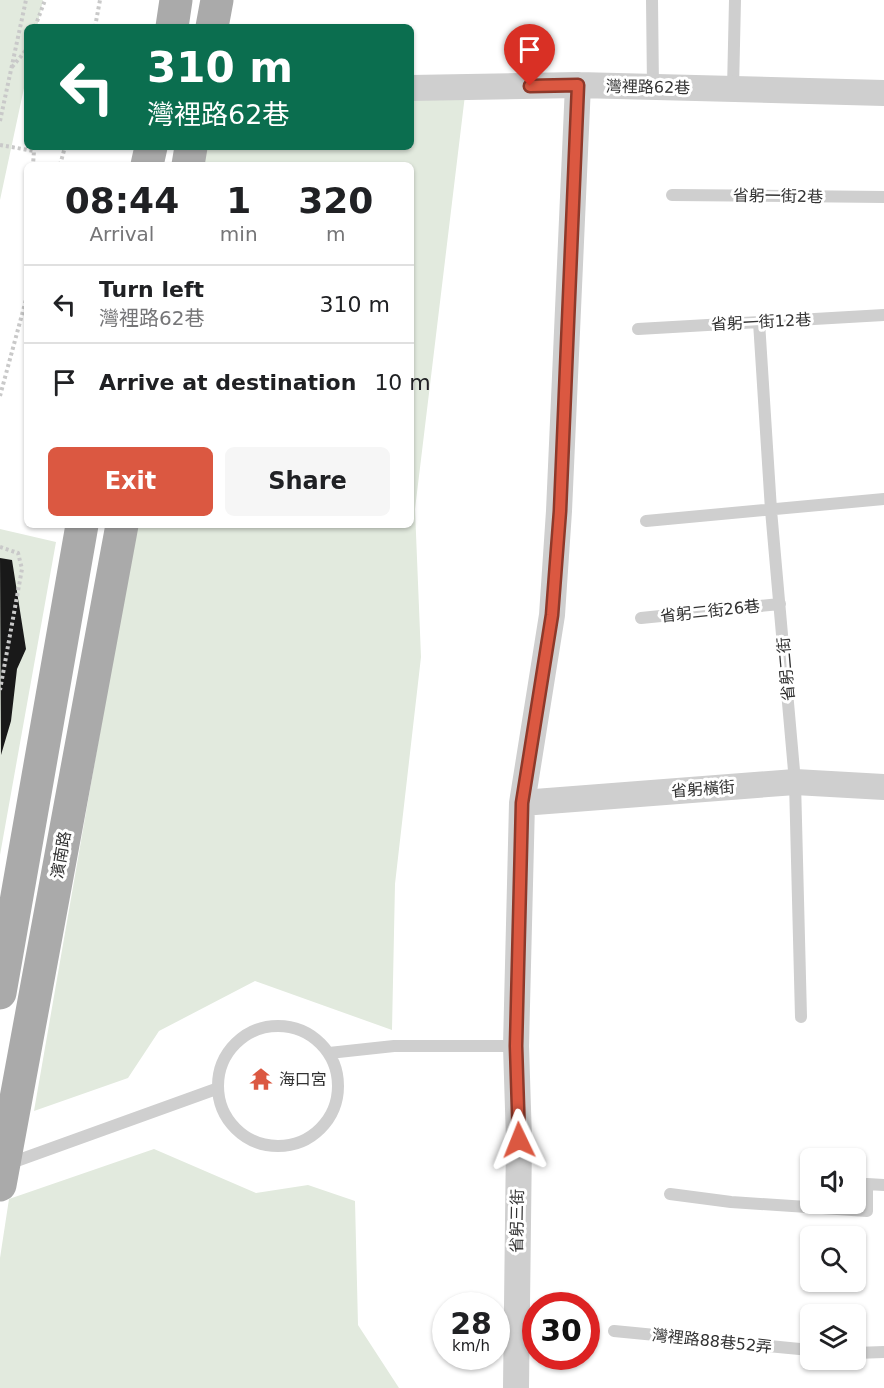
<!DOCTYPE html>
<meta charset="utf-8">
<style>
:root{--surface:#fff;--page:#f6f6f6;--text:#202124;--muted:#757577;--line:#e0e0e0;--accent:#db5841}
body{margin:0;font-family:"DejaVu Sans","Noto Sans TC",sans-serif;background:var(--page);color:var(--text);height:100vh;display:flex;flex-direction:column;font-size:22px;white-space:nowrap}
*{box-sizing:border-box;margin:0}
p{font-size:20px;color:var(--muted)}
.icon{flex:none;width:33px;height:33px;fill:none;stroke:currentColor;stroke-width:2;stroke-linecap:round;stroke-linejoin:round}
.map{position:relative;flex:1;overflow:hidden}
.sheet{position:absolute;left:24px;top:162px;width:390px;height:366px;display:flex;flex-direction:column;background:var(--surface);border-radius:9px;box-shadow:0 2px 4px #0004}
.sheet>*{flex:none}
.banner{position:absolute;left:24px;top:24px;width:390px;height:126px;border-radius:9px;box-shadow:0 2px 4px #0004;background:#0b6e4f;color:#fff;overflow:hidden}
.buttons{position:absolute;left:800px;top:1148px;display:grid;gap:12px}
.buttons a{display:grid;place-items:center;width:66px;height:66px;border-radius:9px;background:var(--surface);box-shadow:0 2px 4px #0004;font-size:30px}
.speed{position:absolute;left:432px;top:1292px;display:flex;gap:12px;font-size:30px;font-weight:700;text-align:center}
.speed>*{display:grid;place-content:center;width:78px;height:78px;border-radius:50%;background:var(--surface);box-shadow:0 2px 4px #0004;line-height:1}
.speed small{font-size:15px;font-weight:400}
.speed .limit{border:9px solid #d22;background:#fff;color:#111}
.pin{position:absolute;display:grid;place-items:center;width:51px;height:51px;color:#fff;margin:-62px -26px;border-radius:50% 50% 50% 0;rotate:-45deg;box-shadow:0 0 6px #0007}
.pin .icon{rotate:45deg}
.me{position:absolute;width:66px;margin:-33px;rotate:358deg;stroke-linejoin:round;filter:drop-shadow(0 0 4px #0008)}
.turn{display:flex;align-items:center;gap:21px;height:126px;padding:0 24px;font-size:27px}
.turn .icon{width:78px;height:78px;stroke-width:2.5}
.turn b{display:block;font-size:42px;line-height:51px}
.eta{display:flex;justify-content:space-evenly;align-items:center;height:102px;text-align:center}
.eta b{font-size:36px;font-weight:600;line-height:42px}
.cta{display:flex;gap:12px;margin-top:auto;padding:12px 24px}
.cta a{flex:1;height:69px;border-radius:9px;background:var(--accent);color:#fff;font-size:24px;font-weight:600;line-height:69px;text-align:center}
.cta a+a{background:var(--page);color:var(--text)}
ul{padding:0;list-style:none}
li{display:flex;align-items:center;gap:18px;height:78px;padding:0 24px;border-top:2px solid var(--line)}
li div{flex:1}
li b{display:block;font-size:22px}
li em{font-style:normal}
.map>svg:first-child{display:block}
.green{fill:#e2eade}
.building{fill:#191919}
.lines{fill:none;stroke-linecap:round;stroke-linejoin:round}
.path{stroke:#c9c9c9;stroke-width:4;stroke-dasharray:3 3;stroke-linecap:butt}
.lane{stroke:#cfcfcf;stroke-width:12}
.street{stroke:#cfcfcf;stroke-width:26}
.primary{stroke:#aaa;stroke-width:33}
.route-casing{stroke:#8e392a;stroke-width:15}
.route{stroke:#db5841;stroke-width:10}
.labels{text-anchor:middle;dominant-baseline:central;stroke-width:6;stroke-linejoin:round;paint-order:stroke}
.street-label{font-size:16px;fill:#323232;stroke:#fff}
.poi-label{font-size:16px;fill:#323232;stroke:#fff;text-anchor:start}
</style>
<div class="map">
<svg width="884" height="1388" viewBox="0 0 884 1388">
<rect width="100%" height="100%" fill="#fff"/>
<path class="green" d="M0,0H43L37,27H27V74L0,200Z
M465,95L415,509L421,657L395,884L392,1030L255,981L159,1031L128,1078L34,1111L136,525H411V165H199L202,147H411V96Z
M0,529L56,542L0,855Z
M154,1149L256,1193L308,1185L355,1201L358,1325L399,1388H0V1258L9,1199Z"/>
<path class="building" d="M0,558L12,560L26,649L17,669L11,721L1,755Z"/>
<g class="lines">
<path class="path" d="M35,27L45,0
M95,27L100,0
M12,67L27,49
M0,121L26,0
M0,145L34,151L33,165
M60,165L65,147
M0,396L27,296
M0,547L18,553L22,569L0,690"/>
<path class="lane" d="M652,0L653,87
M733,89L735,0
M672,195L884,197
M759,322L771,510L795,782L801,1017
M638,329L884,315
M646,521L884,499
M641,618L780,604
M218 1086a60 60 0 1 1 120 0a60 60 0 1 1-120 0Z
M329,1053L394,1046H516
M8,1164L216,1089
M670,1194L731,1202L867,1211V1184L884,1185
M614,1331L810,1350
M855,1353L884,1352"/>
<path class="street" d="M411,88L578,85L884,93
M522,803L795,782L884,787
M516,1388L519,1140L516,1046L522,803L552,615L559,511L578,85"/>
<path class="primary" d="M172,27L176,0
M212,27L217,0
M147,165L151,147
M188,165L191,147
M0,993L82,525
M0,1185L122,525"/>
</g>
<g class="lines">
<g class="route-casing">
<path id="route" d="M519,1140L516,1046L522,803L552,615L560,511L578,85L530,86"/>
</g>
<use href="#route" class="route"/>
</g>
<defs>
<g id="temple-bare" transform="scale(1.8)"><path d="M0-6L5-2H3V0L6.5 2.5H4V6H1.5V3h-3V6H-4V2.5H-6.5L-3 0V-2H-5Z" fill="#db5841" stroke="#fff" stroke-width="2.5" paint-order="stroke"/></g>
</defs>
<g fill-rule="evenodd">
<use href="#temple-bare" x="261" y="1079"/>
</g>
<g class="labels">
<g class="street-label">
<text transform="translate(648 87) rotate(1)">灣裡路62巷</text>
<text transform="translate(778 196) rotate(1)">省躬一街2巷</text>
<text transform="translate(761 322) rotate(-3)">省躬一街12巷</text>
<text transform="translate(710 611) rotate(-6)">省躬二街26巷</text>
<text transform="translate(786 669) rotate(-95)">省躬二街</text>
<text transform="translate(703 789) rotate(-4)">省躬橫街</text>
<text transform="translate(61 855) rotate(-80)">濱南路</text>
<text transform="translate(517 1221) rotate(-89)">省躬三街</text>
<text transform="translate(712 1341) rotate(6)">灣裡路88巷52弄</text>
</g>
<g class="poi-label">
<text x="279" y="1079">海口宮</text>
</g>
</g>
</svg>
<div class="buttons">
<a><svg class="icon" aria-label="sound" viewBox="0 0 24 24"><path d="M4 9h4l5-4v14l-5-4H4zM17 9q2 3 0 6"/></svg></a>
<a><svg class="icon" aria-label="search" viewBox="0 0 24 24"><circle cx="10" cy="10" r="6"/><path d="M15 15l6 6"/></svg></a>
<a><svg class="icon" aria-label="layers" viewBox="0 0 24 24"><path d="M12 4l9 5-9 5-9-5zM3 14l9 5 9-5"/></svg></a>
</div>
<div class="speed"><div>28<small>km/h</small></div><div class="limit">30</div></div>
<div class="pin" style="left:530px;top:86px;background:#d93025"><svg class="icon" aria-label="arrive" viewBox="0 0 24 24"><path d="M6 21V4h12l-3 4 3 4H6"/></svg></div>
<svg class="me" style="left:519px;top:1140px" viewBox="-20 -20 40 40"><path d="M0-17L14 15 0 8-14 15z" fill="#db5841" stroke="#fff" stroke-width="4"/></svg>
<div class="banner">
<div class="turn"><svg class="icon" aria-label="left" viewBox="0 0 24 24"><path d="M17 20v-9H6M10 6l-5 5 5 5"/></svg><div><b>310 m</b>灣裡路62巷</div></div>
</div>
<section class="sheet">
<div class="eta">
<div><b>08:44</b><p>Arrival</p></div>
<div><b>1</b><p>min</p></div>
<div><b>320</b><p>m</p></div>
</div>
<ul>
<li><svg class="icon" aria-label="left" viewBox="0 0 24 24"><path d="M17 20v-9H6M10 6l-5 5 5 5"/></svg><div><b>Turn left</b><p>灣裡路62巷</p></div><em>310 m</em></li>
<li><svg class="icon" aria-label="arrive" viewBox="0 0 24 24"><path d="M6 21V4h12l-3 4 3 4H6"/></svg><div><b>Arrive at destination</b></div><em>10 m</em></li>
</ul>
<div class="cta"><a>Exit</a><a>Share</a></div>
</section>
</div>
